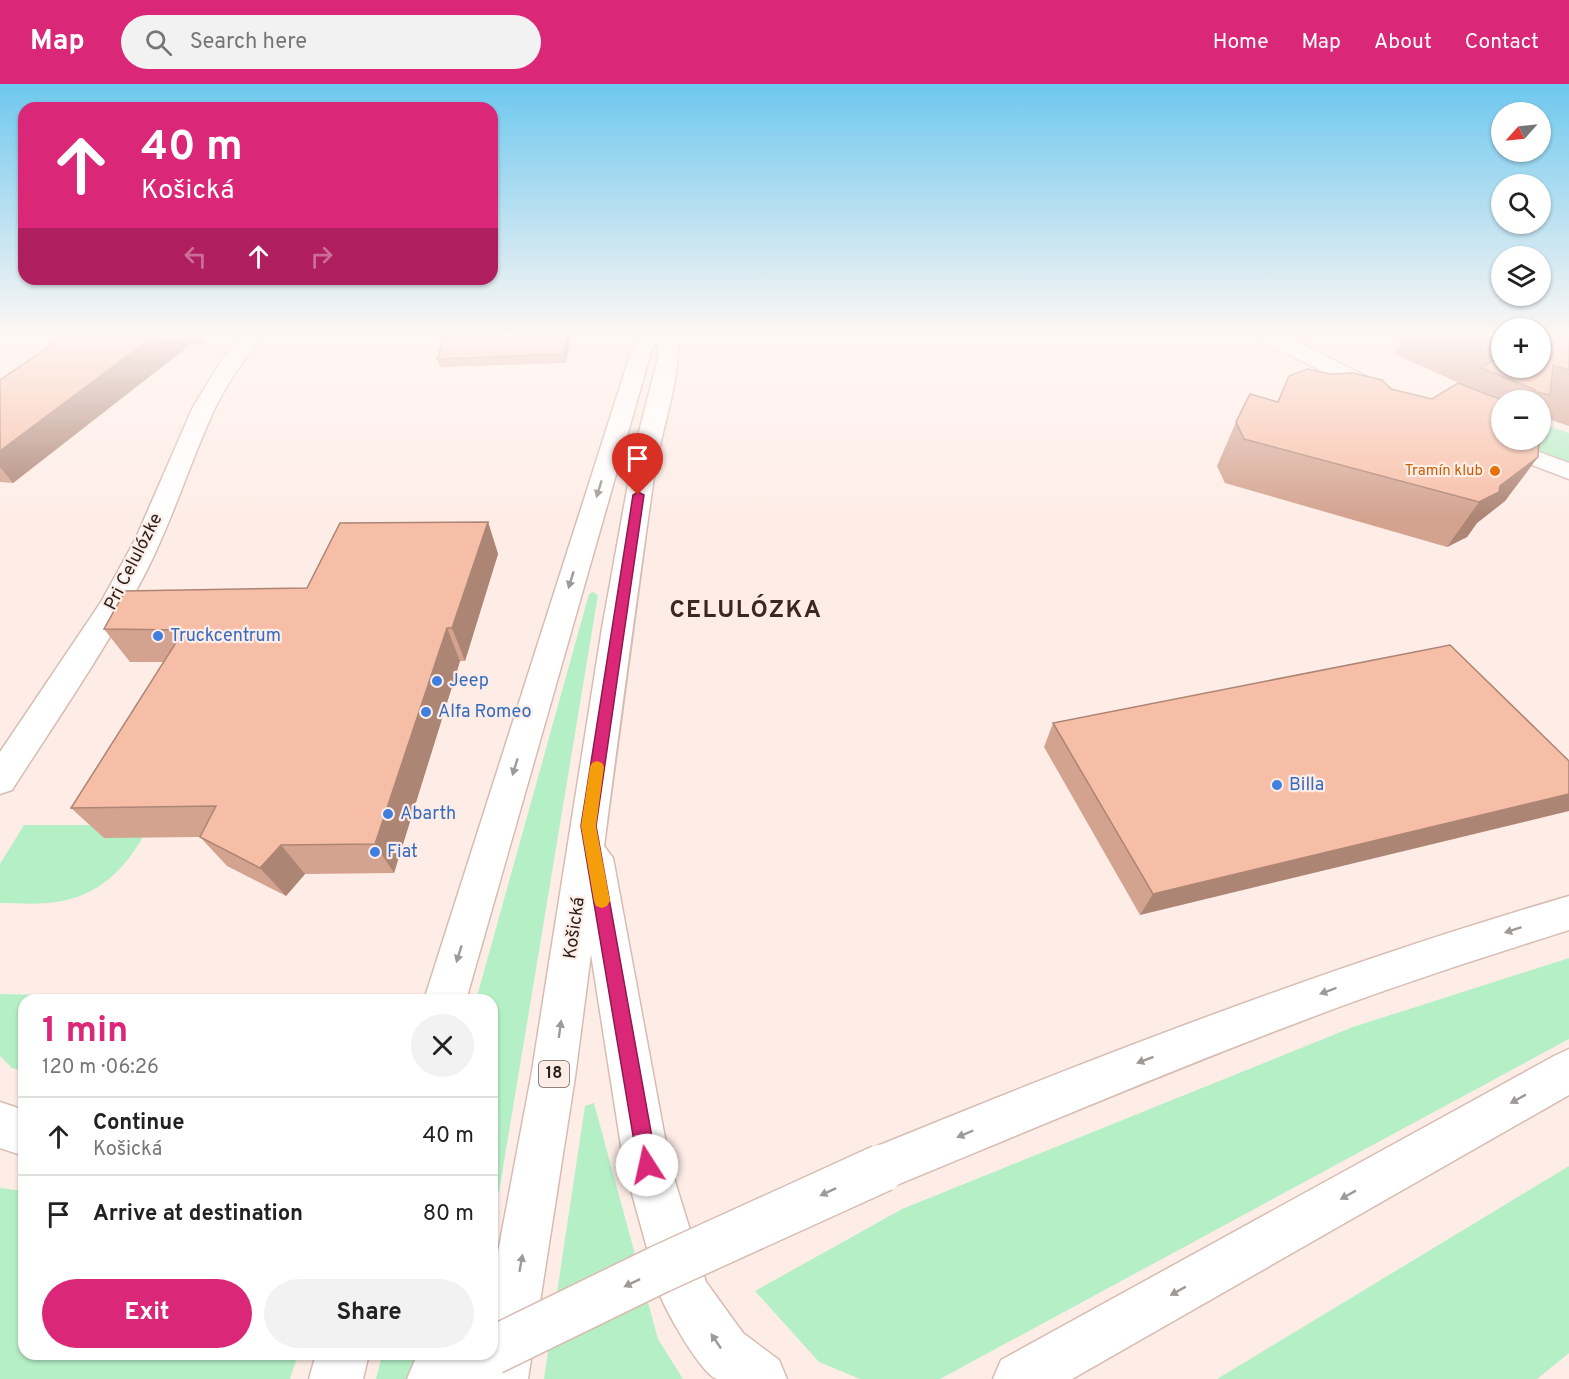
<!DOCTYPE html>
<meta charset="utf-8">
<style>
:root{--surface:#fff;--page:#f2f2f2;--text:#222;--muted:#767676;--line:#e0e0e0;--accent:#db2777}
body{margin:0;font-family:Overpass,sans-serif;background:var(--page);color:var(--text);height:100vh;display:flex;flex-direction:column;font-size:22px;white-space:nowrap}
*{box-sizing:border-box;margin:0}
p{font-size:20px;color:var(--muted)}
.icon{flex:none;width:33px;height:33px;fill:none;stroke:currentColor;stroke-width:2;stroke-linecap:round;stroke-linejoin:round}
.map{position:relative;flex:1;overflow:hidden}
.details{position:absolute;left:18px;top:910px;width:480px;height:366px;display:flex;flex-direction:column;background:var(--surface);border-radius:18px;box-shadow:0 2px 4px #0004}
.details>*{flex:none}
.banner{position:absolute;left:18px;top:18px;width:480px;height:183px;border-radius:18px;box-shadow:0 2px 4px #0004;background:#db2777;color:#fff;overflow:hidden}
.needle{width:39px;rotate:243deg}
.controls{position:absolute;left:1491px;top:18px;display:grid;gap:12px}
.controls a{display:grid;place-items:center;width:60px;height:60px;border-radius:50%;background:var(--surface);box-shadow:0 2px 4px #0004;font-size:30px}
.pin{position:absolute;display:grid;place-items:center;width:51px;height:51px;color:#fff;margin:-62px -26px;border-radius:50% 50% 50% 0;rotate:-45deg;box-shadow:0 0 6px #0007}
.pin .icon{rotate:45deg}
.me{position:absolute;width:66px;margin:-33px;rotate:350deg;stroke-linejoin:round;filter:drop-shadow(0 0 4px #0008)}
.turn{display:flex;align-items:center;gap:21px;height:126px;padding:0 24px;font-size:27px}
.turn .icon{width:78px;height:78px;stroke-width:2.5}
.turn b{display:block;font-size:42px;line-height:51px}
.lanes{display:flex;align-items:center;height:57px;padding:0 24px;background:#0003;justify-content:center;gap:30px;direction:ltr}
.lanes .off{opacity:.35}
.round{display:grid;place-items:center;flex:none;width:63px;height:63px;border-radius:32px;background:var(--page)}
.head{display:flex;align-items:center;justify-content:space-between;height:102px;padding:0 24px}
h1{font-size:36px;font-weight:700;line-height:45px;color:var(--accent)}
.primary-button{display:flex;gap:12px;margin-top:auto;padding:12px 24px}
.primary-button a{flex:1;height:69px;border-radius:36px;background:var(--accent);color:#fff;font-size:24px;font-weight:700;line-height:69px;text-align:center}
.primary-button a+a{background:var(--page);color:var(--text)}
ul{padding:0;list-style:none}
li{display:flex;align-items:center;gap:18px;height:78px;padding:0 24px;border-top:2px solid var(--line)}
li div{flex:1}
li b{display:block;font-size:22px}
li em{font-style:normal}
header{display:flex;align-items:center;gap:36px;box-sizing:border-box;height:84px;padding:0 30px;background:var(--accent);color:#fff}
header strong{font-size:28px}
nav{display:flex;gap:33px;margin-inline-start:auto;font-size:21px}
.search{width:420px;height:54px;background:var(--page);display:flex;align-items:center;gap:15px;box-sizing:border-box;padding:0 21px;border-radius:33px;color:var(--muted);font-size:22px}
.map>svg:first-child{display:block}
.green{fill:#b5efc6}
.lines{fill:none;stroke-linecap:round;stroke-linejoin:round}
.minor-casing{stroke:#d7bcb2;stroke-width:3}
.tertiary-casing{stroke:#d7bcb2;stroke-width:3}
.primary-casing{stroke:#d7bcb2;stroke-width:3}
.minor{fill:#fff;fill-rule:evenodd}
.tertiary{fill:#fff;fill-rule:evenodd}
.primary{fill:#fff;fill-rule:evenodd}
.primary-bridge-casing{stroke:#d7bcb2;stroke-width:50;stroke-linecap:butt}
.primary-bridge{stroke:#fff;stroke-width:47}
.wall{fill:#d4a390;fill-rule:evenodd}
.shaded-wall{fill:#ad8575}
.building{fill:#f7bea7;stroke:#ad8575;stroke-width:1.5}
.oneway{fill:#9e9a98}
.route{fill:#db2777;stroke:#8e194d;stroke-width:1.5}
.slow{fill:#f59e0b}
.food-dot{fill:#e8710a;stroke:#feede7;stroke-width:2}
.shop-dot{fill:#3f7fe0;stroke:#feede7;stroke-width:2}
.labels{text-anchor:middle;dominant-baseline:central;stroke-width:4.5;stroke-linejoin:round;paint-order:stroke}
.far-food-label{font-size:15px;fill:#c56008;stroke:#feede7;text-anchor:end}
.shield{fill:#feede7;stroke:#685c58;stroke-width:1.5}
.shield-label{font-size:16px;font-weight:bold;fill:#281e1a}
.street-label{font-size:18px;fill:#281e1a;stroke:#feede7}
.shop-label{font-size:18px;fill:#366cbe;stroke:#feede7;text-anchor:start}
.district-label{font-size:24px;font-weight:bold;letter-spacing:1.5px;fill:#3c2820;stroke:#feede7}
</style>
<header>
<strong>Map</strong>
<div class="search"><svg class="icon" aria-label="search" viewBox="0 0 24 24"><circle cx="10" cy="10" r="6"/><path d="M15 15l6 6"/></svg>Search here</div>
<nav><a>Home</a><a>Map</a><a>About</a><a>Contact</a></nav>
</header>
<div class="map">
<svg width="1569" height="1295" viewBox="0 0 1569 1295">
<rect width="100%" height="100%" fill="#feede7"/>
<path class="green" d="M1546,341L1569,349V379L1509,356H1540Z
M593,508L598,511L499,1108L492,1109V916H476L589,510Z
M24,741H112L143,753C123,787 98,812 56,818C38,821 18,819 0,819V780Z
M1569,874V955L940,1295H860L819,1278L755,1207L902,1125L1353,943Z
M0,910L45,911L42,916H24V988L12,984L0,972Z
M594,1019L658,1255L683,1295H544L585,1022Z
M1569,1082V1269L1537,1295H1217Z
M0,1104L24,1107V1270L298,1271L290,1295H0Z
M382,1271H422L417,1295H376Z"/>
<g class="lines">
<g class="minor-casing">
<path id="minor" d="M1256,251H1282L1390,304L1393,309L1390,314L1382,316L1374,314L1259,255Z
M1495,352L1569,379V395L1487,364L1483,359L1487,354Z"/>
</g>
<g class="tertiary-casing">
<path id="tertiary" d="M241,251H262C245,275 228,297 215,324C190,378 173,435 146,488C107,564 58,634 12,706L0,710V668L101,518L135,456L193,323L223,274Z
M0,1018L24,1026V1072L0,1064Z"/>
</g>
<g class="primary-casing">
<path id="primary" d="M642,251H677C682,293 662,343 655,386C637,511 620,636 604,762L613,774L670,1081L706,1198L743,1249L779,1276L787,1295C773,1295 728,1295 717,1295C701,1290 666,1227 660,1211L624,1081L591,870L575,993L528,1295H407L415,1276L427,1270H492V1200L531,993L602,544L634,367L659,270L657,258L651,268L466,916H424L631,268Z
M1569,812V846C1481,874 1393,902 1307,935C1164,989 1023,1049 882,1107L865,1101L859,1084L865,1067C1097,972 1329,882 1569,812Z
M1569,965V1011L1072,1295H993L1001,1276L1554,972Z
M316,1270H369L363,1295H309Z"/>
</g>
<use href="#minor" class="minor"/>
<use href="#tertiary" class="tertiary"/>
<use href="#primary" class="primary"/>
<g class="primary-bridge-casing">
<path id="primary-bridge" d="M492,1267L660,1185L882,1084"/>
</g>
<use href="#primary-bridge" class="primary-bridge"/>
</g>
<path class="wall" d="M66,251H206L201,260L190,261L13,399L0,398V296Z
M445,251H571L566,279L440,283L437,275Z
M1404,251H1502V284L1569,251V342L1545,334L1546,353L1538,363V373L1505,417L1477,439L1467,453L1447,463L1225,399L1217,382L1236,338L1277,318L1289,292L1391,305L1432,315L1468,303L1394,270ZM1502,316H1540V356H1502Z
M488,438L498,470L465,577H460L394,789L305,790L286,812L227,782L200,753L104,754L71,724L164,578H130L104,545L307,504Z
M1450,561L1140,831L1044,663L1053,639Z"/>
<path class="shaded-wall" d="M155,251H185L190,261L13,399L0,383V367Z
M196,251H206L201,260Z
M568,251H571L566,279L564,270Z
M1538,373L1505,417L1477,439L1467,453L1447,463L1479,418Z
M488,438L498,470L465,577L452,544Z
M447,544L460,577L394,789L375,760Z
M1569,710V727L1140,831L1153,810Z
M281,761L305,790L286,812L260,784Z"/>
<path class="building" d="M66,251H155L0,367V296Z
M445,251H568L564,270L437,275Z
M1478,251H1502V261Z
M1540,251H1569V286L1553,281L1550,311L1536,308L1534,305L1481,284L1502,271V284H1540Z
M1307,285L1330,290L1353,289L1382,296L1391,305L1432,315L1458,299L1502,316V356H1539L1538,373L1500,402L1499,408L1479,418L1244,355L1236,338L1250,310L1278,318L1289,292Z
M1540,332L1547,335L1546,353L1540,354Z
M488,438L452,544H447L375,760L281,761L260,784L200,753L216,722L71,724L184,546L104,545L125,507L307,504L340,439Z
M1450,561L1569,677V710L1153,810L1053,639Z"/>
<defs><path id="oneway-solid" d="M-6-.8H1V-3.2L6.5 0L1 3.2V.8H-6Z" transform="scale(1.5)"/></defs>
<g class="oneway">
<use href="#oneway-solid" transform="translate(599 405) rotate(107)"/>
<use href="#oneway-solid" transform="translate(571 496) rotate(107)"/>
<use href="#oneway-solid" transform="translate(515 683) rotate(107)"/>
<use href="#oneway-solid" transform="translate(1513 846) rotate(162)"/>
<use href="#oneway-solid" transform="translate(459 870) rotate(107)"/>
<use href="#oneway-solid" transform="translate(1328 907) rotate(160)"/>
<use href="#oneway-solid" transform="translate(560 945) rotate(-82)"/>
<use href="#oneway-solid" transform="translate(1145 976) rotate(159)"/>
<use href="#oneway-solid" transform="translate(1518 1015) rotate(151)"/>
<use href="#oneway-solid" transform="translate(965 1050) rotate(157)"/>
<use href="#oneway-solid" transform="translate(828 1108) rotate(155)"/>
<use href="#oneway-solid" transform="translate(1348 1111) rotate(151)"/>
<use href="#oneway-solid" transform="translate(521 1179) rotate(-80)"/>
<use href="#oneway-solid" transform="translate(632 1199) rotate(154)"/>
<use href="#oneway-solid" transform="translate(1178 1207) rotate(151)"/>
<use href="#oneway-solid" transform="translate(716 1257) rotate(-124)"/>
</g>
<linearGradient id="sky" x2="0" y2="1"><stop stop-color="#6ec8ee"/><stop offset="0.58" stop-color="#fff7f4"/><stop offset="1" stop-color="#fff7f4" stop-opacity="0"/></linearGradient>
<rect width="1569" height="433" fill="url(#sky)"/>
<path class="route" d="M638,408L644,411L596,742L657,1081L654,1088L647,1091L640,1088L638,1081L581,742L633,411Z"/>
<path class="slow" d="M597,677L602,679L604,683L596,742L610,817L607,822L602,824L596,822L594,817L581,742L590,683L592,679Z"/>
<circle class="food-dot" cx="1495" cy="387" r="6"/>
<g class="shop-dot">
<circle cx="158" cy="552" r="6"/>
<circle cx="437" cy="597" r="6"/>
<circle cx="426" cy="628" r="6"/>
<circle cx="1277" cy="701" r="6"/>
<circle cx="388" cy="730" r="6"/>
<circle cx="375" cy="768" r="6"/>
</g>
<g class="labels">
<g class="far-food-label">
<text x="1483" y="387">Tramín klub</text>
</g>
<rect class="shield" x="539" y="977" width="30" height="26" rx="4.5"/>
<g class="shield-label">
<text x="554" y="990">18</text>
</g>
<g class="street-label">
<text transform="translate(134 478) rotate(-63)">Pri Celulózke</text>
<text transform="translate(575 844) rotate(-82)">Košická</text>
</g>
<g class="shop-label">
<text x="170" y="552">Truckcentrum</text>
<text x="449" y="597">Jeep</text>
<text x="438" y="628">Alfa Romeo</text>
<text x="1289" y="701">Billa</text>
<text x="400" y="730">Abarth</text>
<text x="387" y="768">Fiat</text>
</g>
<g class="district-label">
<text x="746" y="527">CELULÓZKA</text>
</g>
</g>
</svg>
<div class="controls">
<a><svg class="needle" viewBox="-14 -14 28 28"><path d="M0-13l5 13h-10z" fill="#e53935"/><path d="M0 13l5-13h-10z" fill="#767676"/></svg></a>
<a><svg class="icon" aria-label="search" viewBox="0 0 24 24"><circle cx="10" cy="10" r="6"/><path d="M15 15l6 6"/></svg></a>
<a><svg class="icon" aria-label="layers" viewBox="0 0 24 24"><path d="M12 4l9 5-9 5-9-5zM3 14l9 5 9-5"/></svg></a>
<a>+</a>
<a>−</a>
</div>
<div class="pin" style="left:638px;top:411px;background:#d93025"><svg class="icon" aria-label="arrive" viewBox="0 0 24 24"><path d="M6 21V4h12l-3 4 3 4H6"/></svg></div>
<svg class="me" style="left:647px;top:1081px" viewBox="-20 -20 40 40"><circle r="19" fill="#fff"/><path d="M0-13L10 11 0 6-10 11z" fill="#db2777"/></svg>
<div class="banner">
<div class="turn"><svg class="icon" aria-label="ahead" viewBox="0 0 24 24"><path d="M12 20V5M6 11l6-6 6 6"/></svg><div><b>40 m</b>Košická</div></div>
<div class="lanes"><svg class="icon off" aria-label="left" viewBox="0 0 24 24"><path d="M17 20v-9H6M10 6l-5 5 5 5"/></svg><svg class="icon" aria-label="ahead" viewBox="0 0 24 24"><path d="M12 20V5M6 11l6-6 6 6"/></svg><svg class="icon off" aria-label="right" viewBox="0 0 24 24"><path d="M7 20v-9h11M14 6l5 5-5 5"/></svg></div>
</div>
<section class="details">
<div class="head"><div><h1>1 min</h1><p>120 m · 06:26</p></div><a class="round"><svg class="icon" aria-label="close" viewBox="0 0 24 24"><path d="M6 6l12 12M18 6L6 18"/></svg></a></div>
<ul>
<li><svg class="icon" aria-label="ahead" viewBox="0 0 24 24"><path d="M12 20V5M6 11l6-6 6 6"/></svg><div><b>Continue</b><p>Košická</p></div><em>40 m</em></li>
<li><svg class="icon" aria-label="arrive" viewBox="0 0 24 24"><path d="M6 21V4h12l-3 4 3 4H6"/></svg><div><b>Arrive at destination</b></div><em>80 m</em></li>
</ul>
<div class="primary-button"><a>Exit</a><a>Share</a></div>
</section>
</div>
